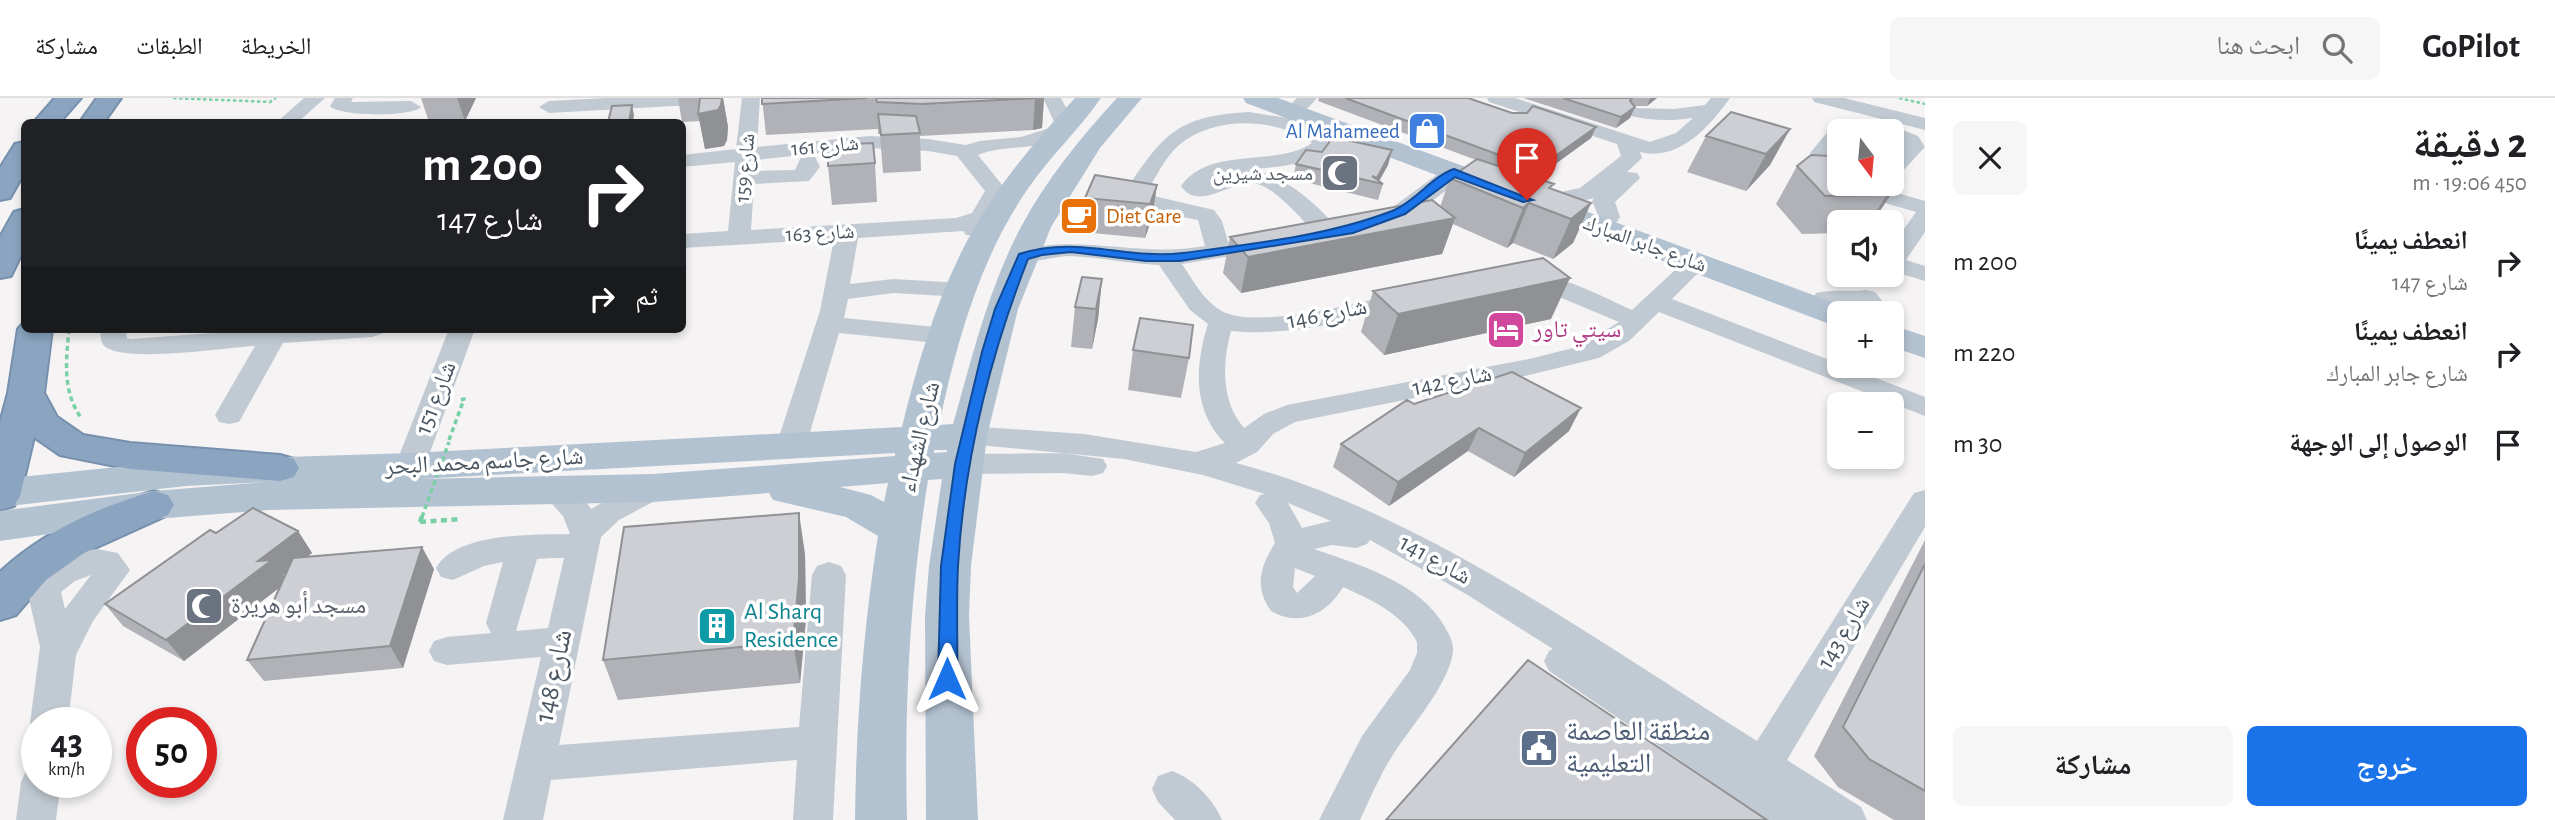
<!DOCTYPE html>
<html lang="ar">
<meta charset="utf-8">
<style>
:root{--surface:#fff;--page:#f6f6f6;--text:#202124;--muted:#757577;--line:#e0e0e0;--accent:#1a73e8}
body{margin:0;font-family:"Alegreya Sans","Noto Naskh Arabic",sans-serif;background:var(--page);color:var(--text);direction:rtl;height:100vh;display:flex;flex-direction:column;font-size:26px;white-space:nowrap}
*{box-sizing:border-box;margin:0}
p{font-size:23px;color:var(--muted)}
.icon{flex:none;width:38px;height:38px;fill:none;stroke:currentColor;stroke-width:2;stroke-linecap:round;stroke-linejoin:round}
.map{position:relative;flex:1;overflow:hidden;direction:ltr}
.details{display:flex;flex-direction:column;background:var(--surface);width:630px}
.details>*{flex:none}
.guide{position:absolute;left:21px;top:21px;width:665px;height:214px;border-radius:10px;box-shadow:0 4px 10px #0003;direction:rtl;background:#202124;color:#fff;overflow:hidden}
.needle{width:46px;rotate:164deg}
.controls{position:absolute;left:1827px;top:21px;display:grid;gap:14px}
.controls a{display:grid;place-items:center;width:77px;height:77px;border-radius:10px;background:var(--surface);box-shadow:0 4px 10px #0003;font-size:35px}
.speed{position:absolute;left:21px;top:609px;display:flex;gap:14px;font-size:35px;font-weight:700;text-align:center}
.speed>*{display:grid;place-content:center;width:91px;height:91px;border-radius:50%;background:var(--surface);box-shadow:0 4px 10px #0003;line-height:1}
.speed small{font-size:18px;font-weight:400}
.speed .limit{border:10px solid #d22;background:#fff;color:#111}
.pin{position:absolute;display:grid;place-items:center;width:60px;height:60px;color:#fff;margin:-72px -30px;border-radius:50% 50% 50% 0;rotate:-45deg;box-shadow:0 0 7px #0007}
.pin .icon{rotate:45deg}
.me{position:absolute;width:77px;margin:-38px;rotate:0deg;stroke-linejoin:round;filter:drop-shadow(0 0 5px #0008)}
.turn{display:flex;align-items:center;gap:24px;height:147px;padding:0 28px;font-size:32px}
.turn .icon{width:91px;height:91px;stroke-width:2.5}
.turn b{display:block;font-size:49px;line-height:60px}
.then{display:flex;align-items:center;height:66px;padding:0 28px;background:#0003;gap:14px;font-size:26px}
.round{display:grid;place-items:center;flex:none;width:74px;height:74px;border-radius:10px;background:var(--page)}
.headline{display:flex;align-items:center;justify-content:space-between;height:119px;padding:0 28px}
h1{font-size:42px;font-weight:700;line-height:52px}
.action{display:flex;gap:14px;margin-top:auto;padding:14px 28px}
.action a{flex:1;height:80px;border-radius:10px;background:var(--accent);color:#fff;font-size:28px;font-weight:700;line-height:80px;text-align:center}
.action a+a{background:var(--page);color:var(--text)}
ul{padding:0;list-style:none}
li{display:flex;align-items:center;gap:21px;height:91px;padding:0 28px}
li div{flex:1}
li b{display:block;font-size:26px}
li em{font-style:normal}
header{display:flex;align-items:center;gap:42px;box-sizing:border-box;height:98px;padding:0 35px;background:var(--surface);border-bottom:2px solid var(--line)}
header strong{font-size:33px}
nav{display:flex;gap:38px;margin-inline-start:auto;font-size:24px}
.search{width:490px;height:63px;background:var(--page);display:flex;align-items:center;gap:18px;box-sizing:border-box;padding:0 24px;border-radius:10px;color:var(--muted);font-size:26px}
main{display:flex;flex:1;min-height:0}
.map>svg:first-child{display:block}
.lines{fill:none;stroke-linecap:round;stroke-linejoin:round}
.highway-casing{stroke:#7690ad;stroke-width:4}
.path-far2{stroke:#7ad0a6;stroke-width:2.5;stroke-dasharray:3.5 2.5;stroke-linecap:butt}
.path-far1{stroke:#7ad0a6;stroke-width:3.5;stroke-dasharray:5 3.5;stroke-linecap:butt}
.path{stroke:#7ad0a6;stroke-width:4.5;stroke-dasharray:6 4.5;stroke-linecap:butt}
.minor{fill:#c1cad2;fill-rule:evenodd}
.major{fill:#b3c2d1;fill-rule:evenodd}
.highway{fill:#8ba5c1;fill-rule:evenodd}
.path-bridge-far1{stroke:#7ad0a6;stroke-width:3.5;stroke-dasharray:5 3.5;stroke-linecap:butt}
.path-bridge{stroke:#7ad0a6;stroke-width:4.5;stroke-dasharray:6 4.5;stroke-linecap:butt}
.wall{fill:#b0b2b7}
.shaded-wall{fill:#909195}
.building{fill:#cdcfd5;stroke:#909195;stroke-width:2}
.route{fill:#1a73e8;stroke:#114b97;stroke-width:2}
.labels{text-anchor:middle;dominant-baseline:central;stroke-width:7;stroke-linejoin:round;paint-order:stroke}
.far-shop-label{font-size:21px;fill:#366cbe;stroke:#fff;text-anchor:end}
.far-street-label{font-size:21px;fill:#4a5661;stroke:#fff}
.far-worship-label{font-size:21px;fill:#5b616d;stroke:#fff;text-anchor:end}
.far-food-label{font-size:21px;fill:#c56008;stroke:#fff;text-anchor:start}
.street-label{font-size:24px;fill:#4a5661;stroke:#fff}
.hotel-label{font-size:24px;fill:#b23c85;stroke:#fff;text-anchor:start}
.worship-label{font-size:24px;fill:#5b616d;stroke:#fff;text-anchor:start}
.culture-label{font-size:24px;fill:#0d838f;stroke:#fff;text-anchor:start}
.near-street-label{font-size:28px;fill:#4a5661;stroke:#fff}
.near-service-label{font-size:28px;fill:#4e5e75;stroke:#fff;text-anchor:start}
</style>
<header>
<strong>GoPilot</strong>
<div class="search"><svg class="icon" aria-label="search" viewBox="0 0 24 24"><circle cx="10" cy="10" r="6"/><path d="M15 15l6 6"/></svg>ابحث هنا</div>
<nav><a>الخريطة</a><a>الطبقات</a><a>مشاركة</a></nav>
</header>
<main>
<section class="details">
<div class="headline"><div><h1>2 دقيقة</h1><p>450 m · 19:06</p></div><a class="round"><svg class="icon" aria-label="close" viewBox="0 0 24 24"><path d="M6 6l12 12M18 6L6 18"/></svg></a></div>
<ul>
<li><svg class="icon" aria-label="right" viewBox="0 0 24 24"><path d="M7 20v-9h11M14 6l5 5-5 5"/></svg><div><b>انعطف يمينًا</b><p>شارع 147</p></div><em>200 m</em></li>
<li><svg class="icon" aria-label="right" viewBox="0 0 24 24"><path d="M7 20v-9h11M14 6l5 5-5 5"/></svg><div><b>انعطف يمينًا</b><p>شارع جابر المبارك</p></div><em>220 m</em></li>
<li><svg class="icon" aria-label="arrive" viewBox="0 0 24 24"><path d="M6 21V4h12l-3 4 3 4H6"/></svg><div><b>الوصول إلى الوجهة</b></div><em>30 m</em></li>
</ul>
<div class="action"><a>خروج</a><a>مشاركة</a></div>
</section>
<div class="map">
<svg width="1925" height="722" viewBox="0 0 1925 722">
<rect width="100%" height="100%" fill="#f5f3f3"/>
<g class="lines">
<g class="highway-casing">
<path id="highway" d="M55,0H81L60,24H34Z
M97,0H121L104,24H80Z
M24,44V75L10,100L0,102V70L15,46Z
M24,111V151L11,178L0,180V139L14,114Z
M24,224V231H52L44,295L57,319L83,337L130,345L280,357L294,361L299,370L294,379L280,383L130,371L60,357L34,339L20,398L14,408L0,412V325L8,295L18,231Z
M154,393L168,397L174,407L168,417L84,455L46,482L16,517L0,522V474C43,434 98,409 154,393Z"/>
</g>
<path class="path-far2" d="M173,0L270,4L276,0
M1899,0L1925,6"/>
<path class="path-far1" d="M69,231C66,263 62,294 82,321
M449,342L464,301L461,302"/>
<path class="path" d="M420,424L460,421"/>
<path class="minor" d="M304,0H325L298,24H277Z
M335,0H353L351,4L411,3L421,9C412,19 339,19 330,8Z
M607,0H718L709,6L549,15L539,9L549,3Z
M742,0H760L757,49L869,38L928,41L966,47L980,43L1021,39L1056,28L1043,0H1061L1075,27C1051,57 1009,44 978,57L1007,93L982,137H966L963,133L858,140L850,186L893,181L962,185L971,187L974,192L971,197L962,199L893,195L848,201L844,220L946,230L955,232L959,238L955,244L946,246L839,235L806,348L801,355L791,358L781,355L776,348L820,213L834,141L682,150V136L728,133L735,64L682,69V57L736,51ZM869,50L928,53L957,58L985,93L972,115L956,120L751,132L754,86L809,83L820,69L815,59H801L795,72L755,73L756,62Z
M1297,0H1317L1308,10L1301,12L1291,6Z
M1487,0H1515L1650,44L1676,35L1693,20C1673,23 1651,23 1631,18L1628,14L1631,10L1674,11L1705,7L1711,0H1730C1710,28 1679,64 1640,54L1642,60L1627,74L1637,75L1640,80L1615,104L1620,119L1617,124H1601L1592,103L1594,100L1560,108L1552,106L1549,101L1552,96L1580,90L1621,58L1617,46L1489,4Z
M1812,0H1844L1925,20V32L1814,4Z
M1249,14L1299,22L1332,41L1335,45C1317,69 1274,68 1247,72C1281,73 1322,109 1341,136L1337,141H1321C1305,126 1275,87 1253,85C1229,83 1199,114 1181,88C1210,47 1276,70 1312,45C1276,19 1214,18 1179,47C1164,60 1156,80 1145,96L1214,112L1222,123L1228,144L1245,145L1249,150L1245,155L1237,157L1182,166C1193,182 1203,202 1220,212C1255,234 1367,202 1408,194L1417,196L1420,201L1417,206C1357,221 1293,239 1231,233C1222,265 1221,304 1244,330L1264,316L1287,307L1529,261L1581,248L1619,224L1547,194L1517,187L1514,182L1517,177C1548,169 1603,199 1632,212L1688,160L1696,158L1704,160L1708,165L1672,201L1925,299V318L1659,214L1629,243L1599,260L1529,277L1295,324L1273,336L1257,354L1236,365C1417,412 1599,544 1757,643L1914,395L1925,392V429L1787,662L1861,709L1867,722H1768L1549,573L1544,563L1549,553L1553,551L1466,496L1370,442L1367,446L1356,450L1332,447L1314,451C1359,467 1420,484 1445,529C1449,537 1454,544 1453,554C1448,589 1409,630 1391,660C1379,679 1370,701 1360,722H1319L1362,638L1410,572L1417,555V544C1403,516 1370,501 1343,489C1328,515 1300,530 1271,513C1254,489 1260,469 1275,445L1269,425L1255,405L1260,397L1265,396L1203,377L1124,361L958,345L953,338L958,331L968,328L1084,336L1196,354L1225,345C1192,312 1195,267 1208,226L1190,212L1159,167C1129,166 1100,159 1070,158C1052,158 1031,167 1015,163L1011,158L1015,153C1082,135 1137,160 1205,148L1198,122L1134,109L1127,105L1123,96C1163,38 1174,18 1249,14ZM1288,405L1331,423L1302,430ZM1295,470L1315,478L1297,495L1293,489Z
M1842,23L1849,25L1852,29L1849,33H1839V45L1832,54L1839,59V74L1832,72L1810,55L1835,25Z
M1892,28L1918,38L1925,49L1899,77L1892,79V61L1904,48L1892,41V33H1883Z
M1454,69L1462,70L1465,75L1462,80C1440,96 1396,137 1368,130L1365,125L1368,120L1393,109L1446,70Z
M1866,86L1925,103V134L1906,162L1925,168V183L1892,173V148L1916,114L1857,97L1854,92L1857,87Z
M1866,192L1875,194L1892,215H1866L1860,207C1844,209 1831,209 1816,205L1813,200L1816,195C1832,191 1850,194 1866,192Z
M100,231H126L127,240L131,241L265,231H385L381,236L372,239L283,245L239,324L229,326L219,324L215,317L255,248C223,250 132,264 107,250C100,246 101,239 100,231Z
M449,231H475L425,368L421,375L410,378L399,375L395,368Z
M1063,355L1103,361L1107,368L1103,375L1092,378L1063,375L963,376L952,373L948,366L952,359L963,356Z
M653,379L664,382L668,390L664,398L619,422L601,439L559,647L799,629L812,477L817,468L829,464L841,468L846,477L833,722H793L797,662L551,682L543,722H503L541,559L447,567L434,563L429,553L434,543L447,539L491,535L486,525L503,464L484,468L453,482L441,479L436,470C456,434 534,437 570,436L563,418L540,393L544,385C564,380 581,394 591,411L642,382ZM552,460H564L548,530L516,533L537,461Z
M97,451L118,455L130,472L93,523L76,557L68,625H37V637L30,625L40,549L27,492C42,465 68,454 97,451ZM91,477L65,511L61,494L75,483Z
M37,668V684H61L56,722H16L21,684L27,671Z
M1172,673C1194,681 1213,701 1222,722H1175L1158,704L1152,691L1158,678Z"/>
<path class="major" d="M1075,0H1101C1079,32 1049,59 1027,92C980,160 956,246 939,327L953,326C972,260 988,191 1021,129C1046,82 1081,39 1117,0H1142L1100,50L1051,129L1018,211L987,338L971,468L969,518L978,722H926L925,518L929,468L942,381L928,382C910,495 904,607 907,722H855C856,626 863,533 878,438L846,419L773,402L769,395L653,404L269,412L154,421L0,443V413L154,393L265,384L186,388L0,409V381L186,362L410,355L902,329C919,259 941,185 979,122C1005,78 1040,38 1075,0ZM934,352H947V354L934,355ZM895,355V358L653,376L418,381ZM888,385L884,404L871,397L840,389Z
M1243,0H1278L1851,211L1854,215H1839V228L1827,225L1246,5Z
M1892,227L1925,238V260L1892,249Z"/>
<use href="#highway" class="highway"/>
<path class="path-bridge-far1" d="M422,419L449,344"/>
<path class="path-bridge" d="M420,424L422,418"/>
</g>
<path class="wall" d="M421,0H476L465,23L429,24Z
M678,0H723L728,29L727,42L724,48L705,51L700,23L682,24Z
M762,0H1044L1042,30L1033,32L920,38L921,73L883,75L880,36H878V31L766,37Z
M1319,0H1468L1512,15L1596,29L1591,40L1536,80L1552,91L1591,105L1573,145L1553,161L1513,145L1507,150L1453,126L1442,156L1241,195L1223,175L1230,139L1440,109L1450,80L1476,62L1318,3Z
M1523,0H1657L1647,8H1635L1630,20L1616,30Z
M1790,31L1770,67L1746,93L1687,74L1706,38Z
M1392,52L1388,67L1379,83L1383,86L1378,102L1293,81L1296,66Z
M875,65L877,104L832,107L828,68Z
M1797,68L1899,84L1872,124H1839V135L1802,136L1776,106Z
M1157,87L1152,120L1145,140L1082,134L1085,100Z
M1102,181L1098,221L1092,251L1071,249L1075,209Z
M1373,193L1551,221L1384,257L1361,234Z
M1133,252L1189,260L1181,300L1128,292Z
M1414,306L1569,333L1514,379L1468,353L1389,408L1333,369L1341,346Z
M298,433L312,455L307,459L434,471L403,570L264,583L247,562L280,489L184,563L123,528L105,506L216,435Z
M1925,442V722H1894L1838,689L1814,658Z
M805,456L806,521L800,585L618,602L603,562Z"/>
<path class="shaded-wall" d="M457,0H476L465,23Z
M722,0H723L728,29L727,42L724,48L705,51L698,16Z
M1038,0H1044L1042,30L1033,32L1035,1Z
M1650,0H1657L1647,8Z
M632,7L634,17L633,24H629Z
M1635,9L1630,20L1616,30L1621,19Z
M1596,29L1591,40L1532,83L1537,71Z
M1790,31L1770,67L1746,93L1766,56Z
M1392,52L1388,67L1378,85H1376L1377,80Z
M1899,84L1874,122L1872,124H1869L1887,97Z
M1157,87L1152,120L1145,140L1150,106Z
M1529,105L1513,145L1507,150L1523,110Z
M1591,105L1573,145L1553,161L1571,121Z
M1455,120L1442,156L1241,195L1248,159Z
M1570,180L1551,221L1384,257L1398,216Z
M1102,181L1098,221L1092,251L1096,211Z
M1581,310L1569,333L1514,379L1525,355Z
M1479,330L1468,353L1389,408L1398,384Z
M799,415L805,456L806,521L800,585L793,544Z
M298,433L312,455L283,477L287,484L184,563L166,542L258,463Z
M422,449L434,471L403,570L390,548Z"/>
<path class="building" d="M700,0H722L721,7L718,12L698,16Z
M762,0H867L762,6Z
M876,0H1038L922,6L877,4Z
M1345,0H1468L1512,15H1527L1533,8L1596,29L1537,71Z
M1563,0H1632L1630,3L1635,9L1621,19Z
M632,7L629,24H608L612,8Z
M1731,14L1790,31L1766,56L1706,38Z
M878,16L916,18L920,35L881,37Z
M1333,39L1392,52L1377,80L1372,78L1383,86L1296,66L1306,52L1322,54Z
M873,45L875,65L828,68V47Z
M1839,51V86H1892V79L1899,84L1887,97L1825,98L1797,68L1811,57L1831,58Z
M1477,61L1554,86L1549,90L1591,105L1571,121L1529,105L1523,110L1450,80Z
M1095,77L1157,87L1150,106L1085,100Z
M1432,102L1455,120L1248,159L1230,139Z
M1543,160L1570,180L1398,216L1373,193Z
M1082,179L1102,181L1096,211L1075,209Z
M1140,220L1193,227L1189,260L1133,252Z
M1512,274L1581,310L1525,355L1479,330L1398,384L1341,346L1407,302L1414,306Z
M253,410L298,433L258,463L272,462L166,542L105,506L210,432L216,435Z
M799,415V480L793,544L603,562L624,429Z
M422,449L390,548L247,562L293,460Z
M1925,466V693L1869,661L1843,629Z
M1528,562L1767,722H1386Z"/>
<path class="route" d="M1454,71L1533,102L1523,104L1455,79L1405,116L1353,135L1180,163H1146L1071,154L1042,157L1028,161C990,258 964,364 958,468C956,506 958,544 957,581L954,587L947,589L941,587L938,581L941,468L955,366L982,254L995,211L1019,156C1079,137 1125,162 1183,155C1252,146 1327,138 1392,113C1415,104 1431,79 1454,71Z"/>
<defs>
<g id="shop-square" transform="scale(2.0125)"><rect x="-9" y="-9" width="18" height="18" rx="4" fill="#3f7fe0" stroke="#fff"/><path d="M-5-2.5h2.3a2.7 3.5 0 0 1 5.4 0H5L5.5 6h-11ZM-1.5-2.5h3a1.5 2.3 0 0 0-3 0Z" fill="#fff"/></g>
<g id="mosque-square" transform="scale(2.0125)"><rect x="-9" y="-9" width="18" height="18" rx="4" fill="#6b7280" stroke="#fff"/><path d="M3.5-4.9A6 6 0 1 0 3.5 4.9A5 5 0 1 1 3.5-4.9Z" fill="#fff"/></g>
<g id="cafe-square" transform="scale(2.0125)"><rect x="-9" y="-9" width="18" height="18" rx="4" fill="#e8710a" stroke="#fff"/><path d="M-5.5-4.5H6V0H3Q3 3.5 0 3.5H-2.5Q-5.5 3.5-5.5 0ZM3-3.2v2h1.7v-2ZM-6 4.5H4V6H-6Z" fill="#fff"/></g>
<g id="hotel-square" transform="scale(2.0125)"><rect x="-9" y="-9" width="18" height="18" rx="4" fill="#d1479c" stroke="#fff"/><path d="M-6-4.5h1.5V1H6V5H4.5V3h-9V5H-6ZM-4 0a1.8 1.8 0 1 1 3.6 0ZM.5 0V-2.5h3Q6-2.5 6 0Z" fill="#fff"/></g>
<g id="building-square" transform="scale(2.0125)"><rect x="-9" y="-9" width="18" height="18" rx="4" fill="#0f9aa8" stroke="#fff"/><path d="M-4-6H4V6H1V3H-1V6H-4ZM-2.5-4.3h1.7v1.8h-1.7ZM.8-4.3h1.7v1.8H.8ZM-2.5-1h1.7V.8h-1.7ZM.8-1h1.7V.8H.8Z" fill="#fff"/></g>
<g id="civic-square" transform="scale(2.0125)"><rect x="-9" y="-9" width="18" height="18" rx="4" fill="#5c6f8a" stroke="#fff"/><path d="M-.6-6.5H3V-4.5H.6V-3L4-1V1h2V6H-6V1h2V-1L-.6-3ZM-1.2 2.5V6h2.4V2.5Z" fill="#fff"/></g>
</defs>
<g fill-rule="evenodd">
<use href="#shop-square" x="1427" y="33"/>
<use href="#mosque-square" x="1340" y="75"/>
<use href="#cafe-square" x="1079" y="118"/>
<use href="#hotel-square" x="1506" y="232"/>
<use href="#mosque-square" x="204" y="508"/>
<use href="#building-square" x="717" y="528"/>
<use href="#civic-square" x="1539" y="650"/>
</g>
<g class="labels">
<g class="far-shop-label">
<text x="1400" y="33">Al Mahameed</text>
</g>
<g class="far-street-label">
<text transform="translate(825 48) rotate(-5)">شارع 161</text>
<text transform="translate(745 70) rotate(-85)">شارع 159</text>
<text transform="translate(820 135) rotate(-3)">شارع 163</text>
<text transform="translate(1645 146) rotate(20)">شارع جابر المبارك</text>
</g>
<g class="far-worship-label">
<text x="1313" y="75">مسجد شيرين</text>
</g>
<g class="far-food-label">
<text x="1106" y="118">Diet Care</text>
</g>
<g class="street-label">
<text transform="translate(1327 216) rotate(-11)">شارع 146</text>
<text transform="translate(1452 283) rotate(-11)">شارع 142</text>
<text transform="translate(436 300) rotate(-69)">شارع 151</text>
<text transform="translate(920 339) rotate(-77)">شارع الشهداء</text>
<text transform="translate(484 364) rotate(-3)">شارع جاسم محمد البحر</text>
<text transform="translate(1435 462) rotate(29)">شارع 141</text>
<text transform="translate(1844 535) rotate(-59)">شارع 143</text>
</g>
<g class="hotel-label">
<text x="1533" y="232">سيتي تاور</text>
</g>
<g class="worship-label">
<text x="231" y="508">مسجد أبو هريرة</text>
</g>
<g class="culture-label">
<text x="744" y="514">Al Sharq<tspan x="744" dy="28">Residence</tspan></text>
</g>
<g class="near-street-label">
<text transform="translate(554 578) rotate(-78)">شارع 148</text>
</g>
<g class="near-service-label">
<text x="1566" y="634">منطقة العاصمة<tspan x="1566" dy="32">التعليمية</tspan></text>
</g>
</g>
</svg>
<div class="controls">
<a><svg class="needle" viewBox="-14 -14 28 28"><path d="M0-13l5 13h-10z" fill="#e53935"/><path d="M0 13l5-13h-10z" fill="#757577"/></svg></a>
<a><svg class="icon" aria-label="sound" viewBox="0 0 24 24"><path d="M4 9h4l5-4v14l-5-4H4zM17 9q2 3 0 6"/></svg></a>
<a>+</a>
<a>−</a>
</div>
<div class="speed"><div>43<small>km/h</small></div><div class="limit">50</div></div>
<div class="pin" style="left:1527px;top:102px;background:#d93025"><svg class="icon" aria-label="arrive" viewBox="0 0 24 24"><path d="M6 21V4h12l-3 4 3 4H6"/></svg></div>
<svg class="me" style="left:947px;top:581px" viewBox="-20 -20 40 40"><path d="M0-17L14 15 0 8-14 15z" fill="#1a73e8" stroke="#fff" stroke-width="4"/></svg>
<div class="guide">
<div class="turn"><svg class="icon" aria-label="right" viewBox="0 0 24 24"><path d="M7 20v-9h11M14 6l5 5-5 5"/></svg><div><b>200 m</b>شارع 147</div></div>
<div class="then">ثم<svg class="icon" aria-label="right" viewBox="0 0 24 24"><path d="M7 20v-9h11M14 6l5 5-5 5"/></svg></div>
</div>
</div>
</main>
